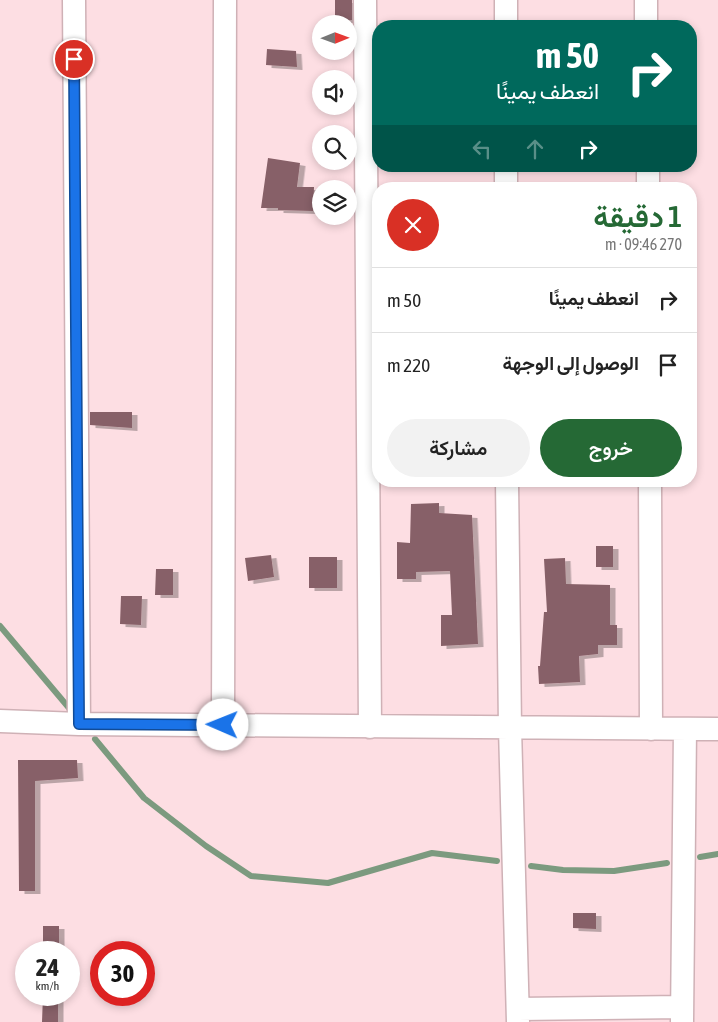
<!DOCTYPE html>
<html lang="ar">
<meta charset="utf-8">
<style>
:root{--surface:#fff;--page:#f2f2f2;--text:#222;--muted:#767676;--line:#e0e0e0;--accent:#256935}
body{margin:0;font-family:"Asap Condensed",Vazirmatn,sans-serif;background:var(--page);color:var(--text);direction:rtl;height:100vh;display:flex;flex-direction:column;font-size:19px;white-space:nowrap}
*{box-sizing:border-box;margin:0}
p{font-size:16px;color:var(--muted)}
.icon{flex:none;width:28px;height:28px;fill:none;stroke:currentColor;stroke-width:2;stroke-linecap:round;stroke-linejoin:round}
.map{position:relative;flex:1;overflow:hidden;direction:ltr}
.drawer{position:absolute;left:372px;top:182px;width:325px;height:305px;display:flex;flex-direction:column;background:var(--surface);border-radius:20px;box-shadow:0 2px 8px #0003;direction:rtl}
.drawer>*{flex:none}
.hud{position:absolute;left:372px;top:20px;width:325px;height:152px;border-radius:20px;box-shadow:0 2px 8px #0003;direction:rtl;background:#00695c;color:#fff;overflow:hidden}
.needle{width:32px;rotate:89deg}
.buttons{position:absolute;left:312px;top:15px;display:grid;gap:10px}
.buttons a{display:grid;place-items:center;width:45px;height:45px;border-radius:50%;background:var(--surface);box-shadow:0 2px 8px #0003;font-size:25px}
.speed{position:absolute;left:15px;top:941px;display:flex;gap:10px;font-size:25px;font-weight:700;text-align:center}
.speed>*{display:grid;place-content:center;width:65px;height:65px;border-radius:50%;background:var(--surface);box-shadow:0 2px 8px #0003;line-height:1}
.speed small{font-size:12px;font-weight:400}
.speed .limit{border:8px solid #d22;background:#fff;color:#111}
.pin{position:absolute;display:grid;place-items:center;width:42px;height:42px;color:#fff;margin:-21px;border:2px solid #fff;border-radius:50%;box-shadow:0 1px 5px #0007}
.me{position:absolute;width:55px;margin:-28px;rotate:271deg;stroke-linejoin:round;filter:drop-shadow(0 0 4px #0008)}
.turn{display:flex;align-items:center;gap:18px;height:105px;padding:0 15px;font-size:22px}
.turn .icon{width:65px;height:65px;stroke-width:2.5}
.turn b{display:block;font-size:35px;line-height:42px}
.lanes{display:flex;align-items:center;height:48px;padding:0 15px;background:#0003;justify-content:center;gap:25px;direction:ltr}
.lanes .off{opacity:.35}
.round{display:grid;place-items:center;flex:none;width:52px;height:52px;border-radius:26px;background:var(--page)}
.head{display:flex;align-items:center;justify-content:space-between;height:85px;padding:0 15px}
h1{font-size:30px;font-weight:600;line-height:38px;color:var(--accent)}
.action{display:flex;gap:10px;margin-top:auto;padding:10px 15px}
.action a{flex:1;height:58px;border-radius:30px;background:var(--accent);color:#fff;font-size:20px;font-weight:600;line-height:58px;text-align:center}
.action a+a{background:var(--page);color:var(--text)}
ul{padding:0;list-style:none}
li{display:flex;align-items:center;gap:15px;height:65px;padding:0 15px;border-top:1px solid var(--line)}
li div{flex:1}
li b{display:block;font-size:19px}
li em{font-style:normal}
.map>svg:first-child{display:block}
.lines{fill:none;stroke-linecap:round;stroke-linejoin:round}
.stream{stroke:#7c9a7f;stroke-width:6}
.building{fill:#876067;filter:url(#shadow)}
.street-casing{stroke:#cfb1b6;stroke-width:25}
.street{stroke:#fff;stroke-width:22}
.route-casing{stroke:#114b97;stroke-width:12}
.route{stroke:#1a73e8;stroke-width:9}
</style>
<div class="map">
<svg width="718" height="1022" viewBox="0 0 718 1022">
<defs>
<filter id="shadow"><feDropShadow dx="5.5" dy="3" stdDeviation="0" flood-color="#0004"/></filter>
</defs>
<rect width="100%" height="100%" fill="#fddee3"/>
<g class="lines">
<path class="stream" d="M0,626L69,708
M95,739L144,798L206,846L251,876L328,883L432,853L497,861
M700,857L718,854
M531,866L563,870L614,871L667,863"/>
</g>
<path class="building" d="M335,0H352V20H335Z
M267,49L296,51L297,67L266,65Z
M268,158L300,163L297,187H314L313,211L278,210V208H261Z
M90,412H132V428L90,425Z
M439,503V513L472,515L478,644L441,646V615H452L450,571L416,572V579H397V542L410,543L411,504Z
M596,546H613V567H596Z
M271,555L274,577L248,581L245,558Z
M309,557H337V588H309Z
M565,558L566,584L610,585V625H617V645H598V654L579,656L580,682L539,684L538,666H540L544,612H547L544,559Z
M156,569H173V595H155Z
M121,596H142L141,625L120,624Z
M18,760H77L78,778L35,781V891H19Z
M573,913H596V929L573,928Z
M43,926H59V952H43Z
M43,995H58V1022H42Z"/>
<g class="lines">
<g class="street-casing">
<path id="street" d="M74,0L79,724
M365,0L370,727
M506,0V26
M646,0V26
M506,166V189
M648,166V189
M507,481L510,728L518,1022
M650,481L651,729
M0,721L79,724L718,729
M223,725L225,0
M518,1009L682,1007
M682,1022L685,729"/>
</g>
<use href="#street" class="street"/>
</g>
<g class="lines">
<g class="route-casing">
<path id="route" d="M74,59L79,724L223,725"/>
</g>
<use href="#route" class="route"/>
</g>
</svg>
<div class="buttons">
<a><svg class="needle" viewBox="-14 -14 28 28"><path d="M0-13l5 13h-10z" fill="#e53935"/><path d="M0 13l5-13h-10z" fill="#767676"/></svg></a>
<a><svg class="icon" aria-label="sound" viewBox="0 0 24 24"><path d="M4 9h4l5-4v14l-5-4H4zM17 9q2 3 0 6"/></svg></a>
<a><svg class="icon" aria-label="search" viewBox="0 0 24 24"><circle cx="10" cy="10" r="6"/><path d="M15 15l6 6"/></svg></a>
<a><svg class="icon" aria-label="layers" viewBox="0 0 24 24"><path d="M12 4l9 5-9 5-9-5zM3 14l9 5 9-5"/></svg></a>
</div>
<div class="speed"><div>24<small>km/h</small></div><div class="limit">30</div></div>
<div class="pin" style="left:74px;top:59px;background:#d93025"><svg class="icon" aria-label="arrive" viewBox="0 0 24 24"><path d="M6 21V4h12l-3 4 3 4H6"/></svg></div>
<svg class="me" style="left:223px;top:725px" viewBox="-20 -20 40 40"><circle r="19" fill="#fff"/><path d="M0-13L10 11 0 6-10 11z" fill="#1a73e8"/></svg>
<div class="hud">
<div class="turn"><svg class="icon" aria-label="right" viewBox="0 0 24 24"><path d="M7 20v-9h11M14 6l5 5-5 5"/></svg><div><b>50 m</b>انعطف يمينًا</div></div>
<div class="lanes"><svg class="icon off" aria-label="left" viewBox="0 0 24 24"><path d="M17 20v-9H6M10 6l-5 5 5 5"/></svg><svg class="icon off" aria-label="ahead" viewBox="0 0 24 24"><path d="M12 20V5M6 11l6-6 6 6"/></svg><svg class="icon" aria-label="right" viewBox="0 0 24 24"><path d="M7 20v-9h11M14 6l5 5-5 5"/></svg></div>
</div>
<section class="drawer">
<div class="head"><div><h1>1 دقيقة</h1><p>270 m · 09:46</p></div><a class="round" style="background:#d93025;color:#fff"><svg class="icon" aria-label="close" viewBox="0 0 24 24"><path d="M6 6l12 12M18 6L6 18"/></svg></a></div>
<ul>
<li><svg class="icon" aria-label="right" viewBox="0 0 24 24"><path d="M7 20v-9h11M14 6l5 5-5 5"/></svg><div><b>انعطف يمينًا</b></div><em>50 m</em></li>
<li><svg class="icon" aria-label="arrive" viewBox="0 0 24 24"><path d="M6 21V4h12l-3 4 3 4H6"/></svg><div><b>الوصول إلى الوجهة</b></div><em>220 m</em></li>
</ul>
<div class="action"><a>خروج</a><a>مشاركة</a></div>
</section>
</div>
